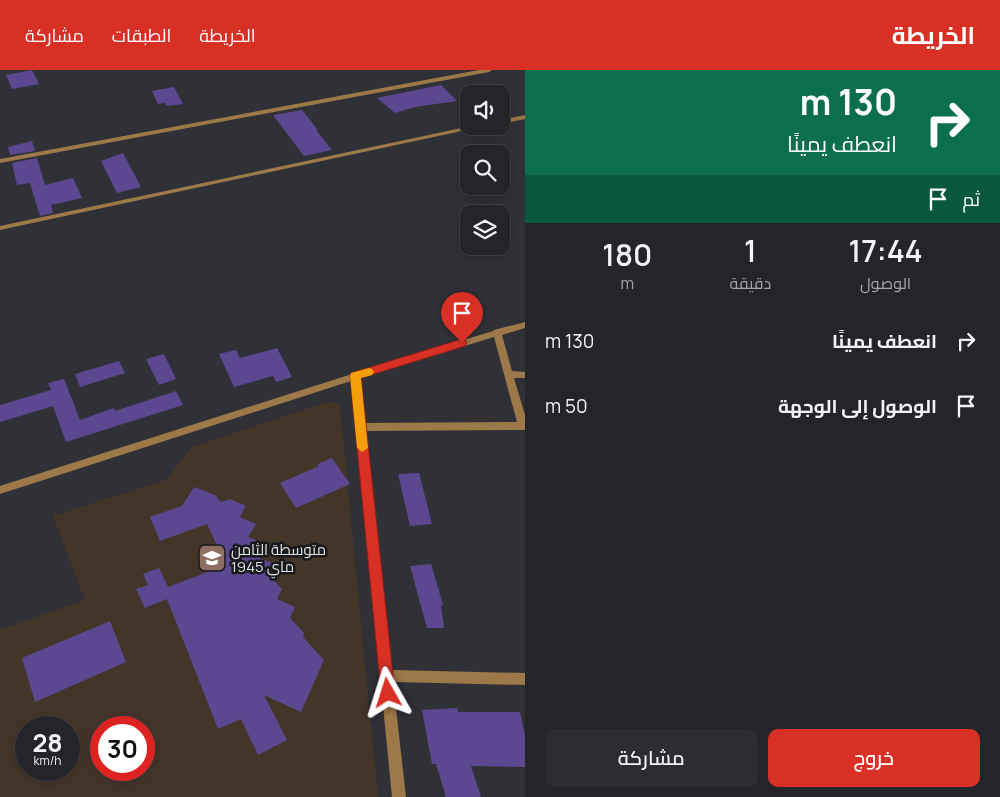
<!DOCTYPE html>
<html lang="ar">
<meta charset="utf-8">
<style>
:root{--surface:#232529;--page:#2b2d31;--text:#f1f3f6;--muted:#a3a5a8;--line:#404246;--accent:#d93025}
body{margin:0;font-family:Manrope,Cairo,sans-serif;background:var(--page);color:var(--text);direction:rtl;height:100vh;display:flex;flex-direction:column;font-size:19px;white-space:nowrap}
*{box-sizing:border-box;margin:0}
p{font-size:16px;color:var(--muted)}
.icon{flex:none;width:28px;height:28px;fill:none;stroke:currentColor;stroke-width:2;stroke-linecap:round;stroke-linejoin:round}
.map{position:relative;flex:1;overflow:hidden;direction:ltr}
.side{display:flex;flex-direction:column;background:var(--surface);width:475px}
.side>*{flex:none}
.banner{background:#0b6e4f;color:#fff;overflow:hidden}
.tools{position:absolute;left:460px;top:15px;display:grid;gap:10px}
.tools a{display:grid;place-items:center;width:50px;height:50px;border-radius:10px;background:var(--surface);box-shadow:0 2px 12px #0003,0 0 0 1px var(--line);font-size:25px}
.speed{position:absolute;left:15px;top:646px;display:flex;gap:10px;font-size:25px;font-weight:700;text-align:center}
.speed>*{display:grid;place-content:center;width:65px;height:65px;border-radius:50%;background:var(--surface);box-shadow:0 2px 12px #0003,0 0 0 1px var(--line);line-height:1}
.speed small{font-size:12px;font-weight:400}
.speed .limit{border:8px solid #d22;background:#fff;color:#111}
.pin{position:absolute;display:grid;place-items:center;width:42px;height:42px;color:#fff;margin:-51px -21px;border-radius:50% 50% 50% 0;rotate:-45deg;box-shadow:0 0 5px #0007}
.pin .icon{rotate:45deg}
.me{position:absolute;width:55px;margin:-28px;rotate:354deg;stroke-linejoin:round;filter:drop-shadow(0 0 4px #0008)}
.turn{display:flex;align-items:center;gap:18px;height:105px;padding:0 20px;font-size:22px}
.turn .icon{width:65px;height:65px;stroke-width:2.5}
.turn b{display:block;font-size:35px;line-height:42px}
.then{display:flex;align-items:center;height:48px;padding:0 20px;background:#0003;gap:10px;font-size:19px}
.eta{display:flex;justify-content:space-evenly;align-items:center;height:85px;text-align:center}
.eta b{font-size:30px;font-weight:600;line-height:35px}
.primary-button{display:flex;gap:10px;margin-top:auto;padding:10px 20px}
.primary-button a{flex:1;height:58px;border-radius:10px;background:var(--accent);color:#fff;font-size:20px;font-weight:600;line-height:58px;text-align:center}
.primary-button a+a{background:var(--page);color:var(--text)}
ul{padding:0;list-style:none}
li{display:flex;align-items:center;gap:15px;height:65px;padding:0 20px}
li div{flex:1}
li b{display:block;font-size:19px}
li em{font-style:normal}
header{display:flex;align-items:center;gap:30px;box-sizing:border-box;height:70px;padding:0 25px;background:var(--accent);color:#fff}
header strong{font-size:24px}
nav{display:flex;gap:28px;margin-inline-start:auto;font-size:18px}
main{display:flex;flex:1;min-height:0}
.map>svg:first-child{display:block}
.education{fill:#443529;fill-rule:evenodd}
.building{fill:#5c4891}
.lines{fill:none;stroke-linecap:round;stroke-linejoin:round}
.street{fill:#9d7848;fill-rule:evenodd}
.route{fill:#d93025;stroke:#8d1f18}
.slow{fill:#f59e0b}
.labels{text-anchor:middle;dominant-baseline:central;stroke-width:5;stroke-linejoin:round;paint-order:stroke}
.poi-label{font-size:15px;fill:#e2e3e7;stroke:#18191b;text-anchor:start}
</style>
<header>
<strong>الخريطة</strong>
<nav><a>الخريطة</a><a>الطبقات</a><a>مشاركة</a></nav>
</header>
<main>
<section class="side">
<div class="banner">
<div class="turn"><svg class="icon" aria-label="right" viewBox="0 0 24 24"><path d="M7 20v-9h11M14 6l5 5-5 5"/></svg><div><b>130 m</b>انعطف يمينًا</div></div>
<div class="then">ثم<svg class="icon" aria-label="arrive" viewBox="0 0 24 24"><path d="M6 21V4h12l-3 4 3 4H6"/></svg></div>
</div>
<div class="eta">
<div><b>17:44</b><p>الوصول</p></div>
<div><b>1</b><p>دقيقة</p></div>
<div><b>180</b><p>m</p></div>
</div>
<ul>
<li><svg class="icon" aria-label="right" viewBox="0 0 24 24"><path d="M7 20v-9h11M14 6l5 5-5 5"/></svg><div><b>انعطف يمينًا</b></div><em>130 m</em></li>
<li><svg class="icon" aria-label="arrive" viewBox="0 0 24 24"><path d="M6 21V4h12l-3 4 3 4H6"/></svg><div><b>الوصول إلى الوجهة</b></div><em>50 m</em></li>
</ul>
<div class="primary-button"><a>خروج</a><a>مشاركة</a></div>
</section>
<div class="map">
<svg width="525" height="727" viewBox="0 0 525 727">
<rect width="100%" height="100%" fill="#2f3137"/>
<path class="education" d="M328,332L337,333L340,337L378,727H0V560L85,530L53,446L166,410L192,377ZM26,658H69V700H26ZM101,658H144V700H101Z"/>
<path class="building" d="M32,0L39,14L12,19L6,5Z
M441,15L457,31L415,37L395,43L377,28Z
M174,17L183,34L167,36L165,33L158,34L152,21Z
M302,40L318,60H316L332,80L304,86L273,45Z
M32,71L35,81L10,85L8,77Z
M123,83L141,117L117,123L101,91Z
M37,88L45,115L73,108L82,128L51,135L53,143L40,146L30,113L17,115L12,93Z
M277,278L292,307L276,312L273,306L234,317L219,284L236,280L240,288Z
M164,284L176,309L159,315L146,289Z
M119,291L125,303L80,317L75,304Z
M64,309L80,350L114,338L115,341L176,321L183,335L66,372L53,336L0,352V335L51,320L48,313Z
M332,388L350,414L296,438L280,413L319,396L318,394Z
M419,403L432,454L410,456L398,404Z
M194,417L215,425L221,432L230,429L246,436L240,447L256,454L248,467L264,474L257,487L274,494L268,504L282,519L277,529L295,537L290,548L304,563L303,567L324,590L301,642L264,625L287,670L258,685L241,649L218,659L167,529L145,538L136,519L148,515L143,504L159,498L168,517L226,495L207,454L160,471L150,447L182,436Z
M431,494L443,535L441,536L444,558H427L410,496Z
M110,551L126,592L35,632L22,588Z
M457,638L458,642H520L525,666V697L471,696L481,727H446L436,694H432L422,640Z"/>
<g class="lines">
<path class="street" d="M479,0H492L489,2L0,93V89Z
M525,45V49L501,54V50Z
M471,56H485L0,160V156Z
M525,252V258L502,265L512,301L525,302V308H514L525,345V360L366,361L392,600L525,603V615L393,612L406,727H392L351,311L0,424V416L352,304L493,261L494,260ZM494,267L517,352L365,353L360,308Z"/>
</g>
<path class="route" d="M462,269L465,270L467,273L465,276L361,308L395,623L393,628L388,631L383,628L381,623L350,306L351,303Z"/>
<path class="slow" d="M369,298L372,299L374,302L372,305L361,308L368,378L362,382L357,378L350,306L351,303Z"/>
<defs>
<g id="school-square" transform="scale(1.4375)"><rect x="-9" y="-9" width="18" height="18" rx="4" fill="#8d6e63" stroke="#18191b"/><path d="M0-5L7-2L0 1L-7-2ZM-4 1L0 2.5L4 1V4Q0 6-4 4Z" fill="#fff"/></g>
</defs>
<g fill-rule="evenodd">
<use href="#school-square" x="212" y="488"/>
</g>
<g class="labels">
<g class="poi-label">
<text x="231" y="479">متوسطة الثامن<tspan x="231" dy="17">ماي 1945</tspan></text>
</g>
</g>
</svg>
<div class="tools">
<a><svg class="icon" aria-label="sound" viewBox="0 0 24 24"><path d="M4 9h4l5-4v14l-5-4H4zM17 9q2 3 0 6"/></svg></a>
<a><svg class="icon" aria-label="search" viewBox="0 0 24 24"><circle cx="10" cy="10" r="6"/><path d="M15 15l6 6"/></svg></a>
<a><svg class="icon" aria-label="layers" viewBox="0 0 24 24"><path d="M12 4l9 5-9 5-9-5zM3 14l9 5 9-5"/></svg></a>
</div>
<div class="speed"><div>28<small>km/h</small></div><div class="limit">30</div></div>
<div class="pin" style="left:462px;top:273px;background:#d93025"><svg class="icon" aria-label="arrive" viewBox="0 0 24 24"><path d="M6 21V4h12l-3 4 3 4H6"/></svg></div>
<svg class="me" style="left:388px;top:623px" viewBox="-20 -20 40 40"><path d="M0-17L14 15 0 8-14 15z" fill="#d93025" stroke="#fff" stroke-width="4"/></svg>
</div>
</main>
